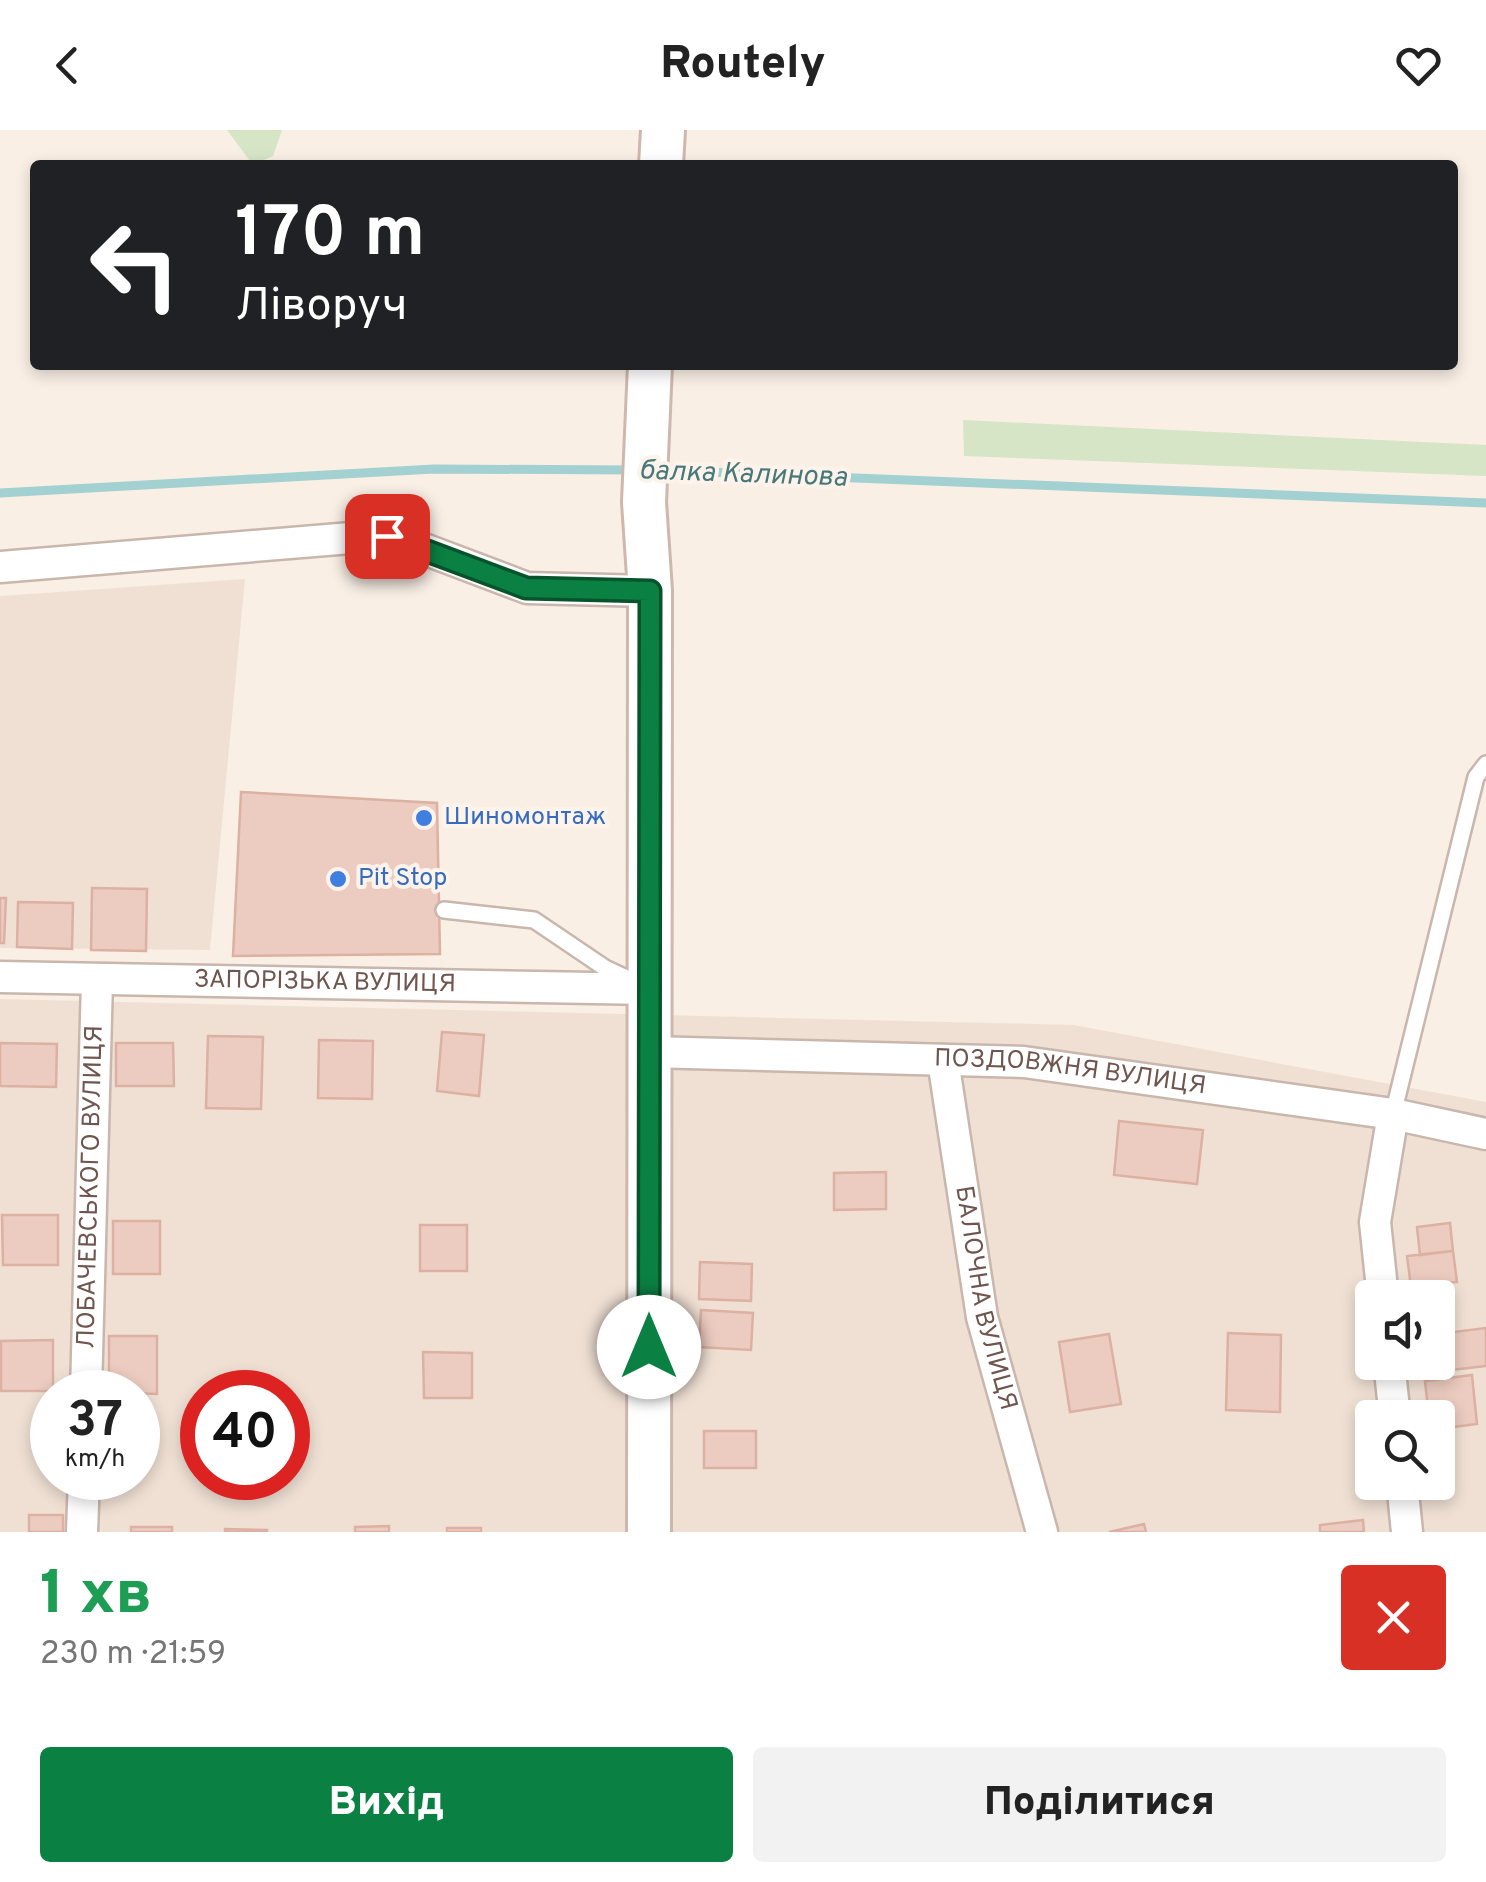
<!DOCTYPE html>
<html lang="uk">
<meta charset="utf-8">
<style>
:root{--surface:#fff;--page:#f2f2f2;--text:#222;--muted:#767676;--accent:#0b8043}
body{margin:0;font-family:Overpass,sans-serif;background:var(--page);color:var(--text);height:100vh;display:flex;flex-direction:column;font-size:38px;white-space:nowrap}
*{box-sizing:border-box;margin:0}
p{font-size:32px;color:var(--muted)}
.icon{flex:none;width:55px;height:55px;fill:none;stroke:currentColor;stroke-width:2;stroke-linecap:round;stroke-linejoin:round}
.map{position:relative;height:1402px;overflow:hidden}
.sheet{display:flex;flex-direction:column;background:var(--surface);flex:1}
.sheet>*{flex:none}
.hud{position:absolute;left:30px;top:30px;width:1428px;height:210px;border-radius:10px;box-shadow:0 5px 15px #0003;background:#202124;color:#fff;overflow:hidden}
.buttons{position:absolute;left:1355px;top:1150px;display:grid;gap:20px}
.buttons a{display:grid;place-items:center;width:100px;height:100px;border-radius:10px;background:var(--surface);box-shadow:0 5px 15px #0003;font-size:50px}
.speed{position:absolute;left:30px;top:1240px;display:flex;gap:20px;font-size:50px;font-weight:700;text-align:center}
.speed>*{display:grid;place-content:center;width:130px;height:130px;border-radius:50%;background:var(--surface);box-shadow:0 5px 15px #0003;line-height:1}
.speed small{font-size:25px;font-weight:400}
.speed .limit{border:15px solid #d22;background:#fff;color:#111}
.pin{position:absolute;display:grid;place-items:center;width:85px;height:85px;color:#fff;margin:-42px;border-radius:20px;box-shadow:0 5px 15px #0006}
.me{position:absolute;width:110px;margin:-55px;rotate:0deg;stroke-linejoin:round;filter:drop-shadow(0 0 8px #0008)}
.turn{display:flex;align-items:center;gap:35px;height:210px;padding:0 40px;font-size:45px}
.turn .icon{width:130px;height:130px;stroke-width:2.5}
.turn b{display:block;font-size:70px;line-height:85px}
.round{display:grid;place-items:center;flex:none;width:105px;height:105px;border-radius:10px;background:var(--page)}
.headline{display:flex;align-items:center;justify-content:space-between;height:170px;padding:0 40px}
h1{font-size:60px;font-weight:800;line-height:75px;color:#1e9e55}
.cta{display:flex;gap:20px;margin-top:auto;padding:20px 40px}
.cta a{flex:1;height:115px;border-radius:10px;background:var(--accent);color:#fff;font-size:40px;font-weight:800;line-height:115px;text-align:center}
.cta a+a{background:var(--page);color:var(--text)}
header{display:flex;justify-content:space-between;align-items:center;height:130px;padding:0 40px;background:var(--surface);font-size:45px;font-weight:800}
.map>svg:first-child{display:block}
.residential{fill:#f0e0d4;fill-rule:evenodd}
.green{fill:#d6e5c5}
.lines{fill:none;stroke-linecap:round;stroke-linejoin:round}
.stream{stroke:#a3d0d1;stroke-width:9}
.building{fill:#eccbc0;stroke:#dcb1a2;stroke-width:2.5}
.lane-casing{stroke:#c9b6ad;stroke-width:20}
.street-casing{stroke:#c9b6ad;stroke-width:35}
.secondary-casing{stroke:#ceb7ad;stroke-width:48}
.lane{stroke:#fff;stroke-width:15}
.street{stroke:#fff;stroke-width:30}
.secondary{stroke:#fff;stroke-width:42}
.route-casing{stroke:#07532c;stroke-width:25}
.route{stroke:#0b8043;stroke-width:18}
.shop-dot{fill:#3f7fe0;stroke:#fdf3eb;stroke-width:4}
.labels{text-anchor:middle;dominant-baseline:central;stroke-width:8;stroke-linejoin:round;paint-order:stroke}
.shop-label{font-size:25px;fill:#366cbe;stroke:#fdf3eb;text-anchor:start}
.street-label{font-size:25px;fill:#6f554d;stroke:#fdf3eb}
.water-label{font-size:28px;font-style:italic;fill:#47787a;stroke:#fdf3eb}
</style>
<header><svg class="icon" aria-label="back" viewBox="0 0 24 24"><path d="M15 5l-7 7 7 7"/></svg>Routely<svg class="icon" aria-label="heart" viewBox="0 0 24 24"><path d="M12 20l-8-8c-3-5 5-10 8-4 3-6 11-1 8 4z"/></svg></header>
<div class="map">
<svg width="1486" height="1402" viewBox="0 0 1486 1402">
<rect width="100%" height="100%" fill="#f9efe5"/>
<path class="residential" d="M245,449L210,820L0,818V466Z
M0,869L1074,895L1486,972V1402H0ZM1372,1168H1438V1232H1372ZM52,1262H138V1348H52ZM202,1262H288V1348H202ZM1372,1288H1438V1352H1372Z"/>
<path class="green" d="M227,0H282L273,26L253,35Z
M963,290L1486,315V346L964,326Z"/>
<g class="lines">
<path class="stream" d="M654,340L1486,373
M0,363L434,339L634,340"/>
</g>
<path class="building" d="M241,662L437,673L440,824L233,826Z
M92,758L147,759L146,821L91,820Z
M0,768H6L4,813H0Z
M18,772L73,773L72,819L17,817Z
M442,902L484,905L479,966L437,961Z
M208,906L263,907L261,979L206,978Z
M319,910L373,911L372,969L318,968Z
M0,913L57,914L56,957L0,956Z
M116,913H173L174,956H116Z
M1119,991L1203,1000L1197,1054L1114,1045Z
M886,1042V1079L834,1080V1043Z
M2,1085H58V1135H3Z
M113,1091H160V1144H113Z
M1450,1093L1453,1121L1420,1125L1417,1097Z
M420,1095H467V1141H420Z
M1453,1121L1457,1152L1411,1157L1407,1126Z
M700,1132L752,1134L751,1171L699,1169Z
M701,1180L753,1183L751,1220L699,1217Z
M1486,1198V1236L1442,1241L1438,1204Z
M1228,1203L1281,1205L1280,1282L1226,1280Z
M1109,1204L1121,1274L1070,1282L1059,1212Z
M109,1206H157V1264L109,1262Z
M53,1210V1261H1V1211Z
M423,1222L472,1223V1268H424Z
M1472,1245L1477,1294L1438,1299V1288H1429L1425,1251Z
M704,1301H756V1338H704Z
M29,1385H63V1402H29Z
M1363,1390L1364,1402H1320V1395Z
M1144,1394L1146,1402H1109Z
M389,1396V1402H355V1397Z
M131,1397H172V1402H131Z
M447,1398H481V1402H447Z
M225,1399L267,1400V1402H225Z"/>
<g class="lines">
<g class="lane-casing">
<path id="lane" d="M444,780L534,790L605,838L633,851
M1393,984L1476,647L1486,634"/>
</g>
<g class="street-casing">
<g id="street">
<path d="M0,437L387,405L527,458L650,461"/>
<path id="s1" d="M0,847L650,859"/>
<path id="s2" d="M649,922L1024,932L1393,984L1486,1004"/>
<path id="s3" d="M943,930L982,1187L1042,1402"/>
<path d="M1383,1168L1375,1092L1393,984"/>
<path d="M1389,1232L1395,1288"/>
<path id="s4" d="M86,1262L97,850"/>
<path d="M1402,1352L1407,1402"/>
<path d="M82,1402L84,1348"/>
</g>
</g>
<g class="secondary-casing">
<path id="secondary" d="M661,35L663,0
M649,1402L650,461L644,372L650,235"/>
</g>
<use href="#lane" class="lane"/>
<use href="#street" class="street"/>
<use href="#secondary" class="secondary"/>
</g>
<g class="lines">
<g class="route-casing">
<path id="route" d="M387,406L526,458L650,461L649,1217"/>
</g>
<use href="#route" class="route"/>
</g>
<g class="shop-dot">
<circle cx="424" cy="688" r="10"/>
<circle cx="338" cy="749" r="10"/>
</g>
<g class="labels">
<g class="shop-label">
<text x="444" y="688">Шиномонтаж</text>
<text x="358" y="749">Pit Stop</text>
</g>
<g class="street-label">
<text stroke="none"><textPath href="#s1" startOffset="325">ЗАПОРІЗЬКА ВУЛИЦЯ</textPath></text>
<text stroke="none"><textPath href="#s2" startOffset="422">ПОЗДОВЖНЯ ВУЛИЦЯ</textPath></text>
<text stroke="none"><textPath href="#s4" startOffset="205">ЛОБАЧЕВСЬКОГО ВУЛИЦЯ</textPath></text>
<text stroke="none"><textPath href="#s3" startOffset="242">БАЛОЧНА ВУЛИЦЯ</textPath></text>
</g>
<g class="water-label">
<text transform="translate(743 345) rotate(2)">балка Калинова</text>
</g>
</g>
</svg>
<div class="buttons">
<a><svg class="icon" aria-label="sound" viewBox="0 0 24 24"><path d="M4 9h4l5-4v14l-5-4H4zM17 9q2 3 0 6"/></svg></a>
<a><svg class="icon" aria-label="search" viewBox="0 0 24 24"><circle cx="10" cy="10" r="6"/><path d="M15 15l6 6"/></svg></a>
</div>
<div class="speed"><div>37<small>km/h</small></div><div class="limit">40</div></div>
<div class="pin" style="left:387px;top:406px;background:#d93025"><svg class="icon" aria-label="arrive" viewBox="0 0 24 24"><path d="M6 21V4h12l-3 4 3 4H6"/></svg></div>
<svg class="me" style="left:649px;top:1217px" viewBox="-20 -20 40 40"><circle r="19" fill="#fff"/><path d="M0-13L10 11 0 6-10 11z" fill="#0b8043"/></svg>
<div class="hud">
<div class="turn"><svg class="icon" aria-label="left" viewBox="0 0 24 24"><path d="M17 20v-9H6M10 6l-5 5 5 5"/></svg><div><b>170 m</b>Ліворуч</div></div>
</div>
</div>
<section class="sheet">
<div class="headline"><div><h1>1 хв</h1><p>230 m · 21:59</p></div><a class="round" style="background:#d93025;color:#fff"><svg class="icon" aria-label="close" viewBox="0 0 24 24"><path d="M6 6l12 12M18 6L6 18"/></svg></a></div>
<div class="cta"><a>Вихід</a><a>Поділитися</a></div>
</section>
